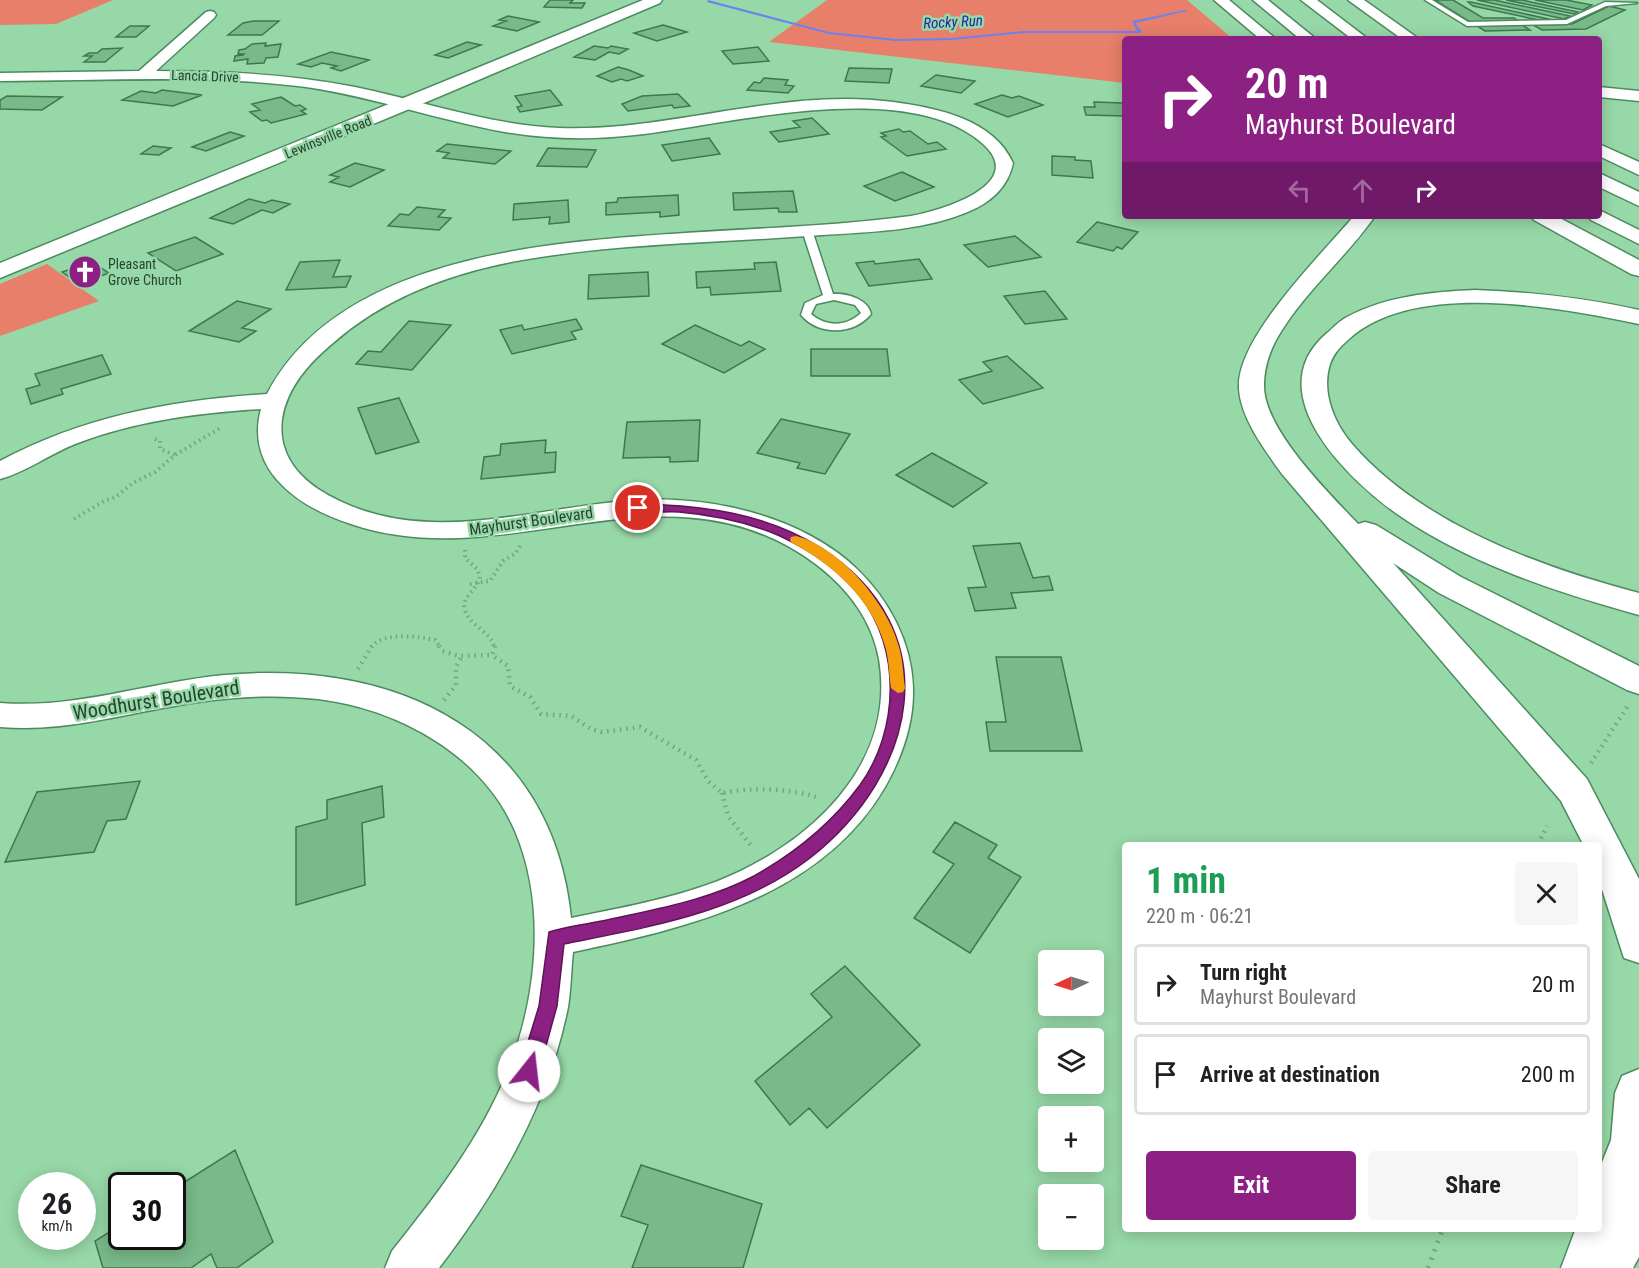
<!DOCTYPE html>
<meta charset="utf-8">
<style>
:root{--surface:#fff;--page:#f6f6f6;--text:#202124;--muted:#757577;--line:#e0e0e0;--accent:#8d2083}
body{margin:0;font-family:"Roboto Condensed",sans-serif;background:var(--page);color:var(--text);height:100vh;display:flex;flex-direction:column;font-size:22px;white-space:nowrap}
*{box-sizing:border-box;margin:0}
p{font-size:20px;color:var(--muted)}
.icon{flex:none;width:33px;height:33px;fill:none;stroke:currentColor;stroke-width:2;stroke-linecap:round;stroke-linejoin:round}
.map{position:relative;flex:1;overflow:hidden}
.panel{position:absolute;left:1122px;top:842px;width:480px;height:390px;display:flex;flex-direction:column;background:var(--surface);border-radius:6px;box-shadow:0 3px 15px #0003}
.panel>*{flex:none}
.guide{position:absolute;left:1122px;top:36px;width:480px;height:183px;border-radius:6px;box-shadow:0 3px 15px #0003;background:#8d2083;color:#fff;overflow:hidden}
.needle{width:39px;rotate:266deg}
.tools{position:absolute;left:1038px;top:950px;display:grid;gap:12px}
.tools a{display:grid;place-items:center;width:66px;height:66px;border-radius:6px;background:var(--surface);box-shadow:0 3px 15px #0003;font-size:30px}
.speed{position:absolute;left:18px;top:1172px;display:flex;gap:12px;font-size:30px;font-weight:700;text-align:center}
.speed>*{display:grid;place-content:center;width:78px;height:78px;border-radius:50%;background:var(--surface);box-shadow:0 3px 15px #0003;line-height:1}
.speed small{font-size:15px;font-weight:400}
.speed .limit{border:3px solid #111;border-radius:9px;background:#fff;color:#111}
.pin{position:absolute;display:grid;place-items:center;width:51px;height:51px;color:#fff;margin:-26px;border:3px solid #fff;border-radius:50%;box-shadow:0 2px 6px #0007}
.me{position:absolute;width:66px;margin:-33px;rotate:16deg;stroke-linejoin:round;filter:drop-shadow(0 0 4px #0008)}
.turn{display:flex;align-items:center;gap:21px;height:126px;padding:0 24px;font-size:27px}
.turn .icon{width:78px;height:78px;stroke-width:2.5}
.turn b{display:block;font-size:42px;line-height:51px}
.lanes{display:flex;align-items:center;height:57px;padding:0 24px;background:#0003;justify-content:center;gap:30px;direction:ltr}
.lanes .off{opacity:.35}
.round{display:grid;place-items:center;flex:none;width:63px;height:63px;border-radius:6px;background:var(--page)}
.headline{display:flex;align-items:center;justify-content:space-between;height:102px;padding:0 24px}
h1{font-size:36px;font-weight:700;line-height:45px;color:#1e9e55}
.action{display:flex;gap:12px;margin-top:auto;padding:12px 24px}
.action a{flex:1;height:69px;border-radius:6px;background:var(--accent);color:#fff;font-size:24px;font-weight:700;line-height:69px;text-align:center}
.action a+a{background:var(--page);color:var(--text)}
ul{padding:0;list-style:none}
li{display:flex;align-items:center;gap:18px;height:81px;margin:0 12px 9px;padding:0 12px;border:3px solid var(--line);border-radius:6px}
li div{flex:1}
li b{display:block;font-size:22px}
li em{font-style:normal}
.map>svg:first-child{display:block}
.green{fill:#e77f6a}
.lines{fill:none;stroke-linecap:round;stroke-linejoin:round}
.stream{fill:#6b82f1;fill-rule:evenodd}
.building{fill:#79b98a;stroke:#3b7a4f;stroke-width:1.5}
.service-casing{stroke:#4c8b5f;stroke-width:3}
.minor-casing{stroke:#4c8b5f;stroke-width:3}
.secondary-casing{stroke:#4c8b5f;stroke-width:3}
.trunk-casing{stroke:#4c8b5f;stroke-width:3}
.motorway-casing{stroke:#4c8b5f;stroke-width:3}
.path-far2{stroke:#72a680;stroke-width:4;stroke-dasharray:1.5 4;stroke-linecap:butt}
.path-far1{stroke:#72a680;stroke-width:4.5;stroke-dasharray:1.5 5;stroke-linecap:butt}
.path{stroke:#72a680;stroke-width:5;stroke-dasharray:2 7;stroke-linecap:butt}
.service{fill:#fff;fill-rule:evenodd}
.minor{fill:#fff;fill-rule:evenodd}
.secondary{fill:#fff;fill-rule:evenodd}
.trunk{fill:#fff;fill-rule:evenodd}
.motorway{fill:#fff;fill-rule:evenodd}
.route{fill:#8d2083;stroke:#5c1555;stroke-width:1.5}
.slow{fill:#f59e0b}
.labels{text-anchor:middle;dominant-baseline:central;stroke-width:5;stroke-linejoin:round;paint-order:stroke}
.far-street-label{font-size:14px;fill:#284330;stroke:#97d8a8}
.far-poi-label{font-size:14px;fill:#284330;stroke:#97d8a8;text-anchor:start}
.far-water-label{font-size:15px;font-style:italic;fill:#2623a5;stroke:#97d8a8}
.street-label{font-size:16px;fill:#284330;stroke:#97d8a8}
.near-street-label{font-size:20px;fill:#284330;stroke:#97d8a8}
</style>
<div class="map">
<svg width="1639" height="1268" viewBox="0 0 1639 1268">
<rect width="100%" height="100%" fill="#97d8a8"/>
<path class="green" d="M0,0H113L56,24L0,25Z
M827,0H1187L1233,39H1125V83L769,42Z
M47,264L99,301L0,336V284Z"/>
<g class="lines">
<path class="stream" d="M708,0L829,32L895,39L952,38L1024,31H1137L1132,21L1185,10L1187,11L1135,23L1142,32L1140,33H1024L952,40L895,41L829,34L707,2Z"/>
</g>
<path class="building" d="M550,0H573L570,3H585L582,8L544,7Z
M1435,0H1453L1483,18H1514L1520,22H1470Z
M1477,0H1494L1570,16L1564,19Z
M1506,0H1522L1578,12L1574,14Z
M1535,0H1566L1592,5L1583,10Z
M1468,2H1471L1553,20L1543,21L1473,6Z
M1609,6L1625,10L1586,29L1542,30L1533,25L1572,24Z
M508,16L539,22L517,31L493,26L506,21L499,20Z
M253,21H279L262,35H228L243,23Z
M663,25L687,32L657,41L634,33Z
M1522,25L1530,30L1485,31L1477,26Z
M130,26H149L136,37H116Z
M467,42L481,45L448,58L435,55Z
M266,43L265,46L281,44L278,57L266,58L264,63L247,64L248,59L234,61L235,56L243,55L244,54H238L239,50L245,49L252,44Z
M594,46L608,48L611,46L628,49L619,54L609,52L595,60L574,57Z
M758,47L769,61L733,64L722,51Z
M122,48L105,62H84L92,56H84L89,53H97L102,49Z
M331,52L369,60L341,71L331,68L337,66L322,63L311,67L298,64Z
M618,67L629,70L643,76L627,81L621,79L612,82L597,76Z
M849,68L892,69L889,83L845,81Z
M936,75L975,81L961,93L921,86Z
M764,78L788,80L785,85L794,86L788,93L747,90L754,82L760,83Z
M162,90L202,95L173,106L122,100L141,91L156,93Z
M550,90L562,105L520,112L517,107L522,106L515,96Z
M678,94L690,106L674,108L672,105L628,111L622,104L642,96Z
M1002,95L1012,98L1019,96L1043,105L1008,117L975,104Z
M7,96L62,97L42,110L0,109V100Z
M281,97L295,106L300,105L306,109L301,111L306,114L271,123L267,120L262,121L250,112L260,110L252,104Z
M1094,102L1123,103L1125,116L1086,115L1084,107H1095Z
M812,118L829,134L779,142L770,132L800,127L793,121Z
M899,129L903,132L910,131L928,144L937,142L946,149L907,156L881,137L886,136L881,133Z
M230,132L244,136L206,151L192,147Z
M709,138L720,154L672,161L662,145Z
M447,144L511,151L495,164L443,158L449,153L437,151Z
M153,146L171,148L159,155L141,154Z
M548,148L596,150L587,167L537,166Z
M1052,156L1075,157V160L1091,161L1093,178L1052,175Z
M355,163L384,170L350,187L330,182L339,177L330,175Z
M902,172L934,187L895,201L864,186Z
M793,191L797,212H779L778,208L734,210L733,193Z
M678,195L679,215L660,217V212L606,215V203L617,202L618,198Z
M249,199L265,203L272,200L290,204L273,213L262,210L233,224L210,218Z
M568,200L569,222L549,224L550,217L513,220L514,204Z
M417,207L445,210L438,217L451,218L439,230L388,226L400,214L409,215Z
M1097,222L1138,232L1122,249L1117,247L1113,251L1077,242Z
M1015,236L1041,257L988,267L964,245Z
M195,237L223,254L176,271L148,253Z
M919,259L932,279L869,286L856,263L874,261L875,264Z
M340,260L333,277L351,276L346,287L286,290L300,262Z
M92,262L109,273L79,284L62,272Z
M776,262L781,291L711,295L710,287L697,288L696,272L755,269L754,263Z
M648,272L649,296L588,299L589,275Z
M1045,291L1067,319L1025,324L1004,296Z
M237,301L271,309L242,328L256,331L239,342L189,331Z
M576,319L582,329L571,332L576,339L512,354L500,330L522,325L524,330Z
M409,321L451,325L412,370L356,364L368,351L381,352Z
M695,325L741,346L749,341L765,349L724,373L662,344Z
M811,349H887L890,376H811Z
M102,355L111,374L61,389L63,394L31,404L26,389L40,385L35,374Z
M1007,356L1043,388L983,404L959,380L992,371L983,362Z
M399,398L419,442L376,454L358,408Z
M781,419L850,434L825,474L797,468L800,463L757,453Z
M700,420L698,461L670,462V457L623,458L627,422Z
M546,440L545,453L556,452L555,472L481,479L484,457L500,455L501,444Z
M932,453L987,483L953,507L896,475Z
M1020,543L1033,578L1049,576L1053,590L1011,593L1016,608L975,611L968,588L986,587L973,546Z
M996,657H1061L1082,751H990L986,722H1006Z
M140,781L126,819L107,821L94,852L5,862L37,792Z
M382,786L384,817L362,823L365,885L296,905V827L327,819V800Z
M955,822L997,845L988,858L1021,877L970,953L914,918L954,864L933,852Z
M845,966L920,1045L827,1128L809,1108L790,1125L755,1081L832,1017L811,994Z
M235,1150L273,1242L237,1268H217L211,1254L191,1268H103L95,1241L122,1224V1236H172V1190Z
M641,1165L762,1204L743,1268H632L648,1225L621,1216Z"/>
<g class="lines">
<g class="service-casing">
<path id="service" d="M1425,0H1432L1468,22L1566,20L1605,2L1637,3L1606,6L1567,24L1467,26Z
M804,228L812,230L833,294C847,293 868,299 871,314C854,335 819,336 801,315L805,303L823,295L802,230ZM834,300L855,305L861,313C846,327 826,327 811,314L816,304Z"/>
</g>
<g class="minor-casing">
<path id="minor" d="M210,11L214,12L216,15L214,18L156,71C223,71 290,74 355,87C423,101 489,125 559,128C671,132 782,87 893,102C937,108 993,119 1013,163C1008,188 989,204 965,213C920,231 870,232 822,235C719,243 612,243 511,262C445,275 383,299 333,343C309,363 287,387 282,419C278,450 294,473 318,489C429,560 557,494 675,500C738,503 810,524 857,569C889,600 912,643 913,688C914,723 902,757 885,787C821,897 688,928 573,952C571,970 571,989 568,1007C549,1103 498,1191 439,1268H385L392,1251C436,1196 480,1139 507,1073C537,999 547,906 515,831C482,754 398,709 318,699C266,693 214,698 163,708C108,718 57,732 0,727V703C77,709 149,682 225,675C396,660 552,731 571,918C620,908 671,899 718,881C808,845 897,766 879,659C872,620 848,589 817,565C668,453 510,578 351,524C327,516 302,505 283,486C261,465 253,438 261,409C198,413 135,421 75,444C50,454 26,472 0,479V461C84,416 173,400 267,394C339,256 547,242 685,233C760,228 836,226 911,216C939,211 1029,185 983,144C907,76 727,125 635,135C593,140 547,139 505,132C438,120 374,97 306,87C205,74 102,81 0,81V73L139,71L206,12Z"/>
</g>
<g class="secondary-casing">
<path id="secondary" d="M643,0H662L660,3L436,98L0,278V263Z"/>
</g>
<g class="trunk-casing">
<path id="trunk" d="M1639,1182V1257L1633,1268H1578L1585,1249L1621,1189Z"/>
</g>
<g class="motorway-casing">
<path id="motorway" d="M1214,0H1229L1276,39H1260Z
M1253,0H1268L1316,39H1300Z
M1301,0H1317L1368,39H1352Z
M1348,0H1364L1419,39H1402Z
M1599,87L1639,91V101L1599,97Z
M1599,144L1639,162V175L1599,156Z
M1599,173L1639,192V206L1599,187Z
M1599,210L1639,230V244L1591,220L1588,216H1599Z
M1354,216H1375C1347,256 1308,289 1282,330C1271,347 1264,365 1264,386C1264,430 1329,493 1358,524L1365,522L1376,525L1461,577L1639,666V694L1627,690L1439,593L1393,563L1587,779L1639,879V963L1624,958L1599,880V844H1583L1561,801L1282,474C1265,450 1241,419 1239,389C1235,339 1322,254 1354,216Z
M1531,216H1556L1639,260V276L1631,274L1534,220Z
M1475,290C1531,292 1584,298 1639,310V324C1560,307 1414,280 1349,339C1340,347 1334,353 1330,364C1321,392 1334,423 1352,444C1421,524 1540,567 1639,593V615C1557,592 1472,565 1400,516C1351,482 1257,394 1326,334C1332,329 1339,321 1347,317C1386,296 1431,292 1475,290Z
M1639,1069V1196L1613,1268H1561L1576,1228H1599V1170L1611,1140L1615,1093L1622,1076Z"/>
</g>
<path class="path-far2" d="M155,439L160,441V449L175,455
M74,519L104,501L116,497L133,483L155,472L175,455L222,427
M465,550V558L477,569L480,576C479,589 460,597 465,610C469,626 492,632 494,647
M470,584L490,581L503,561L516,553L520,546
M371,647C383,632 417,636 435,640L440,647"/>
<path class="path-far1" d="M439,646L442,651L459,656L492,655
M495,646L492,655L508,666L510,686L530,697L541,714L571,716L591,729L602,732L640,727L696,760L708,781L722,793C751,787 788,788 816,797
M358,669L372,646
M444,700L456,685V667L462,656
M1591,763L1629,704
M722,793L728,816L752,847
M1538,844L1547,826"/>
<path class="path" d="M1428,1268L1443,1228"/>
<use href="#service" class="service"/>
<use href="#minor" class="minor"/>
<use href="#secondary" class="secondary"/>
<use href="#trunk" class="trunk"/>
<use href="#motorway" class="motorway"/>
</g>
<path class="route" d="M638,504C701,505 766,513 821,548C950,631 917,774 810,858C739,913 648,927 564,944L557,1006L539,1071L536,1078L529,1080L522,1078L519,1071L539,1006L549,932C567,926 588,924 607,920C656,909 709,900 754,876C795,853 832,823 860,785C899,731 902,648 859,595C838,569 810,550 780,536C748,522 713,515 679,512C664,511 648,514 634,510V505Z"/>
<path class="slow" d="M796,536C840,547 888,604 899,647C903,660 903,675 905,688L903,692L898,693L891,688C889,674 889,659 885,646C872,599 833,565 791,542L790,540L791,537Z"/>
<defs>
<g id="church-disc" transform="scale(1.725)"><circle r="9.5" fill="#8d2083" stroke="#97d8a8"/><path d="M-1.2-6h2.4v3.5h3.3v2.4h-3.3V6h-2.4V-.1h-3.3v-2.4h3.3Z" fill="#fff"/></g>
</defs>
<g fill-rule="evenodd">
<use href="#church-disc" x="85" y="272"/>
</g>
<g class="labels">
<g class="far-street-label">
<text transform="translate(205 76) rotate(2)">Lancia Drive</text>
<text transform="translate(328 137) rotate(-22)">Lewinsville Road</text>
</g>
<g class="far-poi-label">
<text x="108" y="264">Pleasant<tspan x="108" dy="16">Grove Church</tspan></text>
</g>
<g class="far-water-label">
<text transform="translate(953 22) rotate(-3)">Rocky Run</text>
</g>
<g class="street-label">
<text transform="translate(531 521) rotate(-8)">Mayhurst Boulevard</text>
</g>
<g class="near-street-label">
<text transform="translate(156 700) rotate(-9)">Woodhurst Boulevard</text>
</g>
</g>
</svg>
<div class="tools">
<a><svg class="needle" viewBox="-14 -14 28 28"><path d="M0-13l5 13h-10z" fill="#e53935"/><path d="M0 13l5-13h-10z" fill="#757577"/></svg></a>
<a><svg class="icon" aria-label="layers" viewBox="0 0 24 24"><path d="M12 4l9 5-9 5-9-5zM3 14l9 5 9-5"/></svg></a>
<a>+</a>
<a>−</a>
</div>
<div class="speed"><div>26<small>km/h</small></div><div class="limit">30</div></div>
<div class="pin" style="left:638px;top:508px;background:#d93025"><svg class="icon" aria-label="arrive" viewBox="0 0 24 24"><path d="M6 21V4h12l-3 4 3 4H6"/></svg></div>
<svg class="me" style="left:529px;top:1071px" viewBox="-20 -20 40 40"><circle r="19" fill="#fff"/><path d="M0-13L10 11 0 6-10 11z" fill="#8d2083"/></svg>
<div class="guide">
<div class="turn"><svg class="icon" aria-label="right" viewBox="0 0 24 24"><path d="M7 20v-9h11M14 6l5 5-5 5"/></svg><div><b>20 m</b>Mayhurst Boulevard</div></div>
<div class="lanes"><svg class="icon off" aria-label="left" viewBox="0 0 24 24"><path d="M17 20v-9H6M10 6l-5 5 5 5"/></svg><svg class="icon off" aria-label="ahead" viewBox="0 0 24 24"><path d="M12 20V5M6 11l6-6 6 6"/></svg><svg class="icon" aria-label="right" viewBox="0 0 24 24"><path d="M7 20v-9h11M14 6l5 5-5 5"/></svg></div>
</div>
<section class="panel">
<div class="headline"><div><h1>1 min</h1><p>220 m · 06:21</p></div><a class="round"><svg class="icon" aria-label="close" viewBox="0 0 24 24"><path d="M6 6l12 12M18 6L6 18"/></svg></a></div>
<ul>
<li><svg class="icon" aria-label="right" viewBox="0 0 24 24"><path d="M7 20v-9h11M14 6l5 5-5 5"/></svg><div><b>Turn right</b><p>Mayhurst Boulevard</p></div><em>20 m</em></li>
<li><svg class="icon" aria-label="arrive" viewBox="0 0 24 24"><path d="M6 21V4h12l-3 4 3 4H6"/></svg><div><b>Arrive at destination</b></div><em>200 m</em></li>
</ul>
<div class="action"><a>Exit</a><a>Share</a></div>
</section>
</div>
